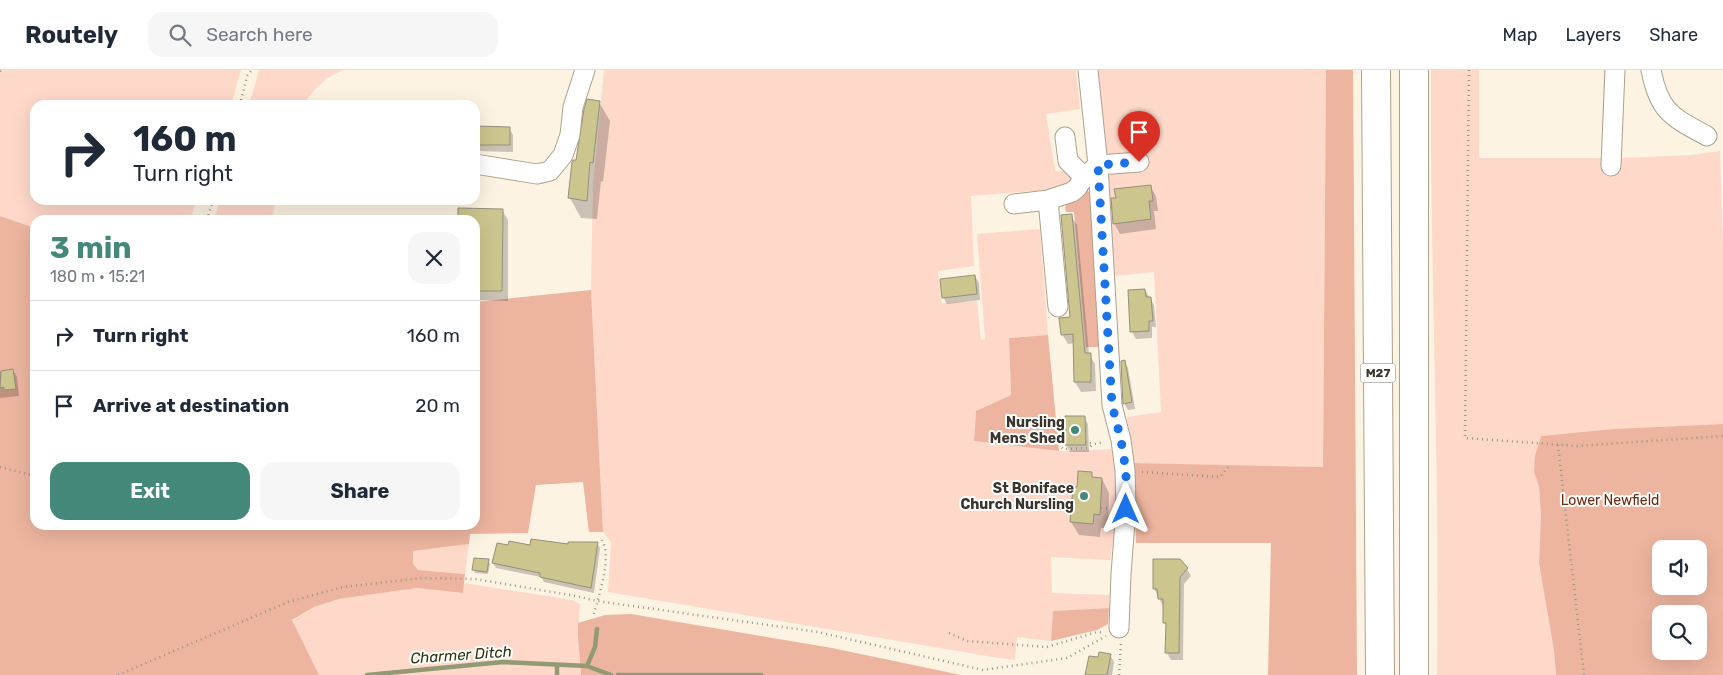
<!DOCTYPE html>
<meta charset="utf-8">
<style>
:root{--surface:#fff;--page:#f6f6f7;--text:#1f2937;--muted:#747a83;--line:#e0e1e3;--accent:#44887a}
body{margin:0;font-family:Rubik,sans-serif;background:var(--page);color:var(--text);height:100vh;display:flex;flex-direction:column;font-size:19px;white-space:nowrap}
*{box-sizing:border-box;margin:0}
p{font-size:16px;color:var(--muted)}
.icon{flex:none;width:28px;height:28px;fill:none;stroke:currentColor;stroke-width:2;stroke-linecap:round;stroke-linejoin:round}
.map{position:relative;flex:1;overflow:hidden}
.sheet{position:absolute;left:30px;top:145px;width:450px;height:315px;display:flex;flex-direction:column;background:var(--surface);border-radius:15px;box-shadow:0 5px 20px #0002}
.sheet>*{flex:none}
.top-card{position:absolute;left:30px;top:30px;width:450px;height:105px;border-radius:15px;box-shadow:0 5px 20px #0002;background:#fff;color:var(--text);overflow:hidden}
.controls{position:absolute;left:1652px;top:470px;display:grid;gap:10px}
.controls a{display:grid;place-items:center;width:55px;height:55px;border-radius:10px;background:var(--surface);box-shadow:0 5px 20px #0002;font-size:25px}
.pin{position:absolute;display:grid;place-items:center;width:42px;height:42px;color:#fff;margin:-51px -21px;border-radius:50% 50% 50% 0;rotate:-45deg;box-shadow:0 0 5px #0007}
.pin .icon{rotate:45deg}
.me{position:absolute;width:55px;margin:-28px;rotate:0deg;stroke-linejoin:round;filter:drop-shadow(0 0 4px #0008)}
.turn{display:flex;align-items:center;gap:18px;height:105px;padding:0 20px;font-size:22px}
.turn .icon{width:65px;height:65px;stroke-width:2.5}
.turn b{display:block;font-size:35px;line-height:42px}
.round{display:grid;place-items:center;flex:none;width:52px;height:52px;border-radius:15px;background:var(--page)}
.head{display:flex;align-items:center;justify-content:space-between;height:85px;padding:0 20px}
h1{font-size:30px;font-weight:700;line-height:38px;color:var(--accent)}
.action{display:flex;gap:10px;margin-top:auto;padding:10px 20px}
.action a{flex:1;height:58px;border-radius:15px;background:var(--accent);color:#fff;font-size:20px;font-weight:700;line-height:58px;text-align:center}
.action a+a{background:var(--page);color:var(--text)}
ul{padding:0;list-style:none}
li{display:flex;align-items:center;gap:15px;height:70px;padding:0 20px;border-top:1px solid var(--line)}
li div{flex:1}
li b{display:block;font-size:19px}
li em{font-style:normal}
header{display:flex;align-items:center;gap:30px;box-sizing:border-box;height:70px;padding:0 25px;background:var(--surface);border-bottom:1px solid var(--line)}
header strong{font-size:24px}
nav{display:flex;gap:28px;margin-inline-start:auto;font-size:18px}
.search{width:350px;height:45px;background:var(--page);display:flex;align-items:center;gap:12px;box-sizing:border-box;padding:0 18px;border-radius:15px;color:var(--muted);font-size:19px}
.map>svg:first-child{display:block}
.green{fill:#fed8c9}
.forest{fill:#edb59f;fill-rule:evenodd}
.shadow{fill:#0003}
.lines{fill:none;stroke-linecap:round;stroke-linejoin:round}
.stream{stroke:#919a72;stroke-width:4.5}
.building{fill:#cdc58e;stroke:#93907b}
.minor-casing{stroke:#aca18d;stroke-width:21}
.highway-casing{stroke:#aca18d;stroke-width:30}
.path{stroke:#9b9487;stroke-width:2.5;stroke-dasharray:1 4;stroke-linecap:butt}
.minor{stroke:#fff;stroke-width:19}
.highway{stroke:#fff;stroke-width:28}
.route{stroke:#1a73e8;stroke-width:9;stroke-dasharray:0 16.2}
.poi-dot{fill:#44887a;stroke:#fff;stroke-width:2}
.labels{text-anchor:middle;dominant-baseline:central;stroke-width:4;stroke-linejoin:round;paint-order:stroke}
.shield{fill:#fff;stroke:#74716b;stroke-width:1}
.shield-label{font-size:12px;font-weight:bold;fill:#39342c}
.poi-label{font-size:14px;font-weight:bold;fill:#39342c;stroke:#fff;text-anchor:end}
.park-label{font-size:14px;fill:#6c290c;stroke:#fff}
.water-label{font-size:15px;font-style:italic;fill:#2b330b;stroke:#fff}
</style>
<header>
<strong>Routely</strong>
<div class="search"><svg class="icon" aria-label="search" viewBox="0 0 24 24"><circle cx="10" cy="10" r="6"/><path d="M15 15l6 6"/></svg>Search here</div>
<nav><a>Map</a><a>Layers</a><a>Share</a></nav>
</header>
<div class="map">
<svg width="1723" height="605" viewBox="0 0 1723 605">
<rect width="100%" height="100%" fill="#fdf3e2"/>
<path class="green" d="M0,0H241L231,35H35V130H197L190,150H35V158L0,146Z
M259,0H345C327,5 313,19 304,35H249Z
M604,0H1076L1080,39L1046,44L1055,101H1071L1072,118L971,126L974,196L938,201L942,233L977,231L981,270L985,269L977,164L1040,159L1048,265L1009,268L1011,325L976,341L974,371L1059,381L1116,379L1118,439L1110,490L1051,487L1052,523L1109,525V538L1053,541L1051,571L1017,567L1015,590L999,588L608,522L611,472L603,462L591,220L593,116Z
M1096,0H1326L1323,398L1133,393L1127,347L1161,342L1154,202L1114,206Z
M1431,0H1479V88H1601L1604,0H1624L1621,88L1692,85L1720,81L1723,178V354L1613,359L1541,366L1534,402L1539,417L1541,446L1539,493L1554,581L1556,605H1437C1440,403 1430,202 1431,0Z
M220,130H276L272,150H214Z
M469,474L465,504L418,500L413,494V481Z
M464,513L572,530L580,534L578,567L581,605H319L292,551L314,537L339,529L417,518L463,523Z"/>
<path class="forest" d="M1326,0H1353L1357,605H1268L1271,473H1136L1133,393L1323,397Z
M1083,119L1092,123L1100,207L1095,208L1100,277H1086L1074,142H1066L1065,137L1070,128Z
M0,146L35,158V455H475V232L591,220L603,462H589L583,412L536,415L528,463L470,464L469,474L413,481V494L418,500L465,504L463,523L417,518L339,529L314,537L292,550L319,605H0Z
M1048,265L1059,381L974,371L976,341L1011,325L1009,268Z
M1723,354V605H1556L1554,581L1539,493L1541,446L1539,417L1534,402L1535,386L1541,366L1613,359ZM1661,479H1699V516H1661ZM1661,544H1699V581H1661Z
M1109,538L1108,554L1097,560L1051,571L1053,541Z
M631,544L832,578L961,605H581L578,567V553L605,545Z"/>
<path class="shadow" d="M599,32L610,51L603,112L601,111L597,149L581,148L570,128Z
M475,58H509L513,65V82L478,81L475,75Z
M1150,116L1156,126L1158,141H1154L1156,159L1120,164L1114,153Z
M502,140L508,150V231L475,230V150H459Z
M1071,146L1077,155L1089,284L1095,294L1096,321L1081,322L1075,312V273L1068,274L1062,264L1071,248Z
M975,206L979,213L980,230L947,234L943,227Z
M1145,220L1154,235L1156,257H1152V268L1136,269L1132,262Z
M1124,291L1128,298L1135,339L1128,340L1124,333Z
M13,300L17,307L19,326L0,328V302Z
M1066,347H1084L1088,354L1089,382H1070L1066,375Z
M1091,404L1094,409H1102L1109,423L1108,458H1101L1100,467L1079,465L1071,452L1078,418Z
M597,473L600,478L594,523L544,512L541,507L496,498L493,493L509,477Z
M488,491L490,494L488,504L475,503L474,500Z
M1187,499L1191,506L1184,514L1183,590H1171L1167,583V558L1164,552L1163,536L1154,518Z
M1110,585L1114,592L1112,605H1087L1099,589Z"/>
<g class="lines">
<path class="stream" d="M557,595V605
M587,596L595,577L597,559
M367,605L503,592L587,596L611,605
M618,605H761"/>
</g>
<path class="building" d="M587,29L600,31L593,93L590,92L587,131L568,128L572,92L573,90H576L584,39Z
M475,56L510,57V75H475Z
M1151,115L1153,131H1149L1151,149L1113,154L1111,128H1116L1114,119Z
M458,138L503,139L502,221H475V150H458Z
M1072,144L1085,283H1091V312H1074L1073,264L1061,265L1059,248L1070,247L1061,145Z
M975,205L977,224L942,228L940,209Z
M1145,219L1146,227H1151L1153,251H1149V261L1130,262L1128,220Z
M1125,290L1132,332L1123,334L1121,291Z
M13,299L16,319L4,320V317L0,318L1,301Z
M1065,346H1085L1086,375H1065Z
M1078,401L1092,402V407L1102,408L1100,445L1094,444L1093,454L1070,452L1073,417H1077Z
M531,469L568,474V472H598L591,518L540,507V503L492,493L497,473L508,475L509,471L530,475Z
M474,488L489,489L487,502L472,500Z
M1153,489H1180L1188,498L1180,507L1179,583H1165L1166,553H1163V529H1158L1157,519H1153Z
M1099,582L1111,584L1107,605H1085L1089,586L1098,587Z"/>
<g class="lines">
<g class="minor-casing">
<path id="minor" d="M1088,0L1098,95L1112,335L1121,370L1125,401L1126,439L1121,504L1119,558
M1651,0C1659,42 1672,47 1707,66
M1065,67L1068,91L1084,107
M475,94L537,104L550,101L563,85L570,65L573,37L585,0
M1611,96L1615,0
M1014,134L1048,130
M1058,237L1048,130L1072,122L1077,118L1084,107L1098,95L1139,92"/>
</g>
<g class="highway-casing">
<path id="highway" d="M1376,0L1380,605
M1414,605V0"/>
</g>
<path class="path" d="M1469,0L1465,368L1577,376L1723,366
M0,1L2,0
M240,35L247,6L252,0
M207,150L213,130
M1060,368V375L1063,379L1088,378L1094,374
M1085,372L1094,374L1104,372
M1558,375L1584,605
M0,397L35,406
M1142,402L1220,407L1230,395
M1101,438H1109
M594,544C599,524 612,488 602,470
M949,563L967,571L1047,577L1097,562L1104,563
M118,605L288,532L343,517L422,508L475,509L576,526L597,531L818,562L983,600L1067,588L1106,566
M1119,605L1121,573"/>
<use href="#minor" class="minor"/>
<use href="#highway" class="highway"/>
</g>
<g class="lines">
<path class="route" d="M1126,439V401L1121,370L1112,335L1098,95L1139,92"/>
</g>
<g class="poi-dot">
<circle cx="1075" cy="360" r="5"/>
<circle cx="1084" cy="426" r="5"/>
</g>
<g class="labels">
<rect class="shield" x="1360.5" y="293.5" width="35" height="19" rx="4"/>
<g class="shield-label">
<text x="1378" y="303">M27</text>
</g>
<g class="poi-label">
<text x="1065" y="352">Nursling<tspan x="1065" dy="16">Mens Shed</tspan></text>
<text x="1074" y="418">St Boniface<tspan x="1074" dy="16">Church Nursling</tspan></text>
</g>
<g class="park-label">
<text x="1610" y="430">Lower Newfield</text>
</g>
<g class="water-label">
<text transform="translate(461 585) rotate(-4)">Charmer Ditch</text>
</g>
</g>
</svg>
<div class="controls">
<a><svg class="icon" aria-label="sound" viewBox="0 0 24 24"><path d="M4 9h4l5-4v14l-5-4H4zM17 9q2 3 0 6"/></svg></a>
<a><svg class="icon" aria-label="search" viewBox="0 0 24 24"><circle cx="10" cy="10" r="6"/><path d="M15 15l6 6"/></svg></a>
</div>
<div class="pin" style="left:1139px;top:92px;background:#d93025"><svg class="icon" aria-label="arrive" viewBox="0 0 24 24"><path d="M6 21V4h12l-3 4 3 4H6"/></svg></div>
<svg class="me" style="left:1126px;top:439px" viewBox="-20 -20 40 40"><path d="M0-17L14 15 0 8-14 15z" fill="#1a73e8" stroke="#fff" stroke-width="4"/></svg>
<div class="top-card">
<div class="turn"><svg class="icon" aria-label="right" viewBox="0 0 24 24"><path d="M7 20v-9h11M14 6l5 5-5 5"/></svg><div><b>160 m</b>Turn right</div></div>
</div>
<section class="sheet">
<div class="head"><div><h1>3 min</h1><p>180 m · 15:21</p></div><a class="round"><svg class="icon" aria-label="close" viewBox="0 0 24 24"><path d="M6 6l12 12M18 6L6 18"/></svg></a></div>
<ul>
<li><svg class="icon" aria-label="right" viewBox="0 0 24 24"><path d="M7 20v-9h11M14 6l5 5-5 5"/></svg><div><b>Turn right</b></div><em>160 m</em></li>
<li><svg class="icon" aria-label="arrive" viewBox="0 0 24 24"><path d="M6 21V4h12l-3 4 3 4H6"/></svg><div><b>Arrive at destination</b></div><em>20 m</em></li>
</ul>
<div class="action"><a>Exit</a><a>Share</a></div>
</section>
</div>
